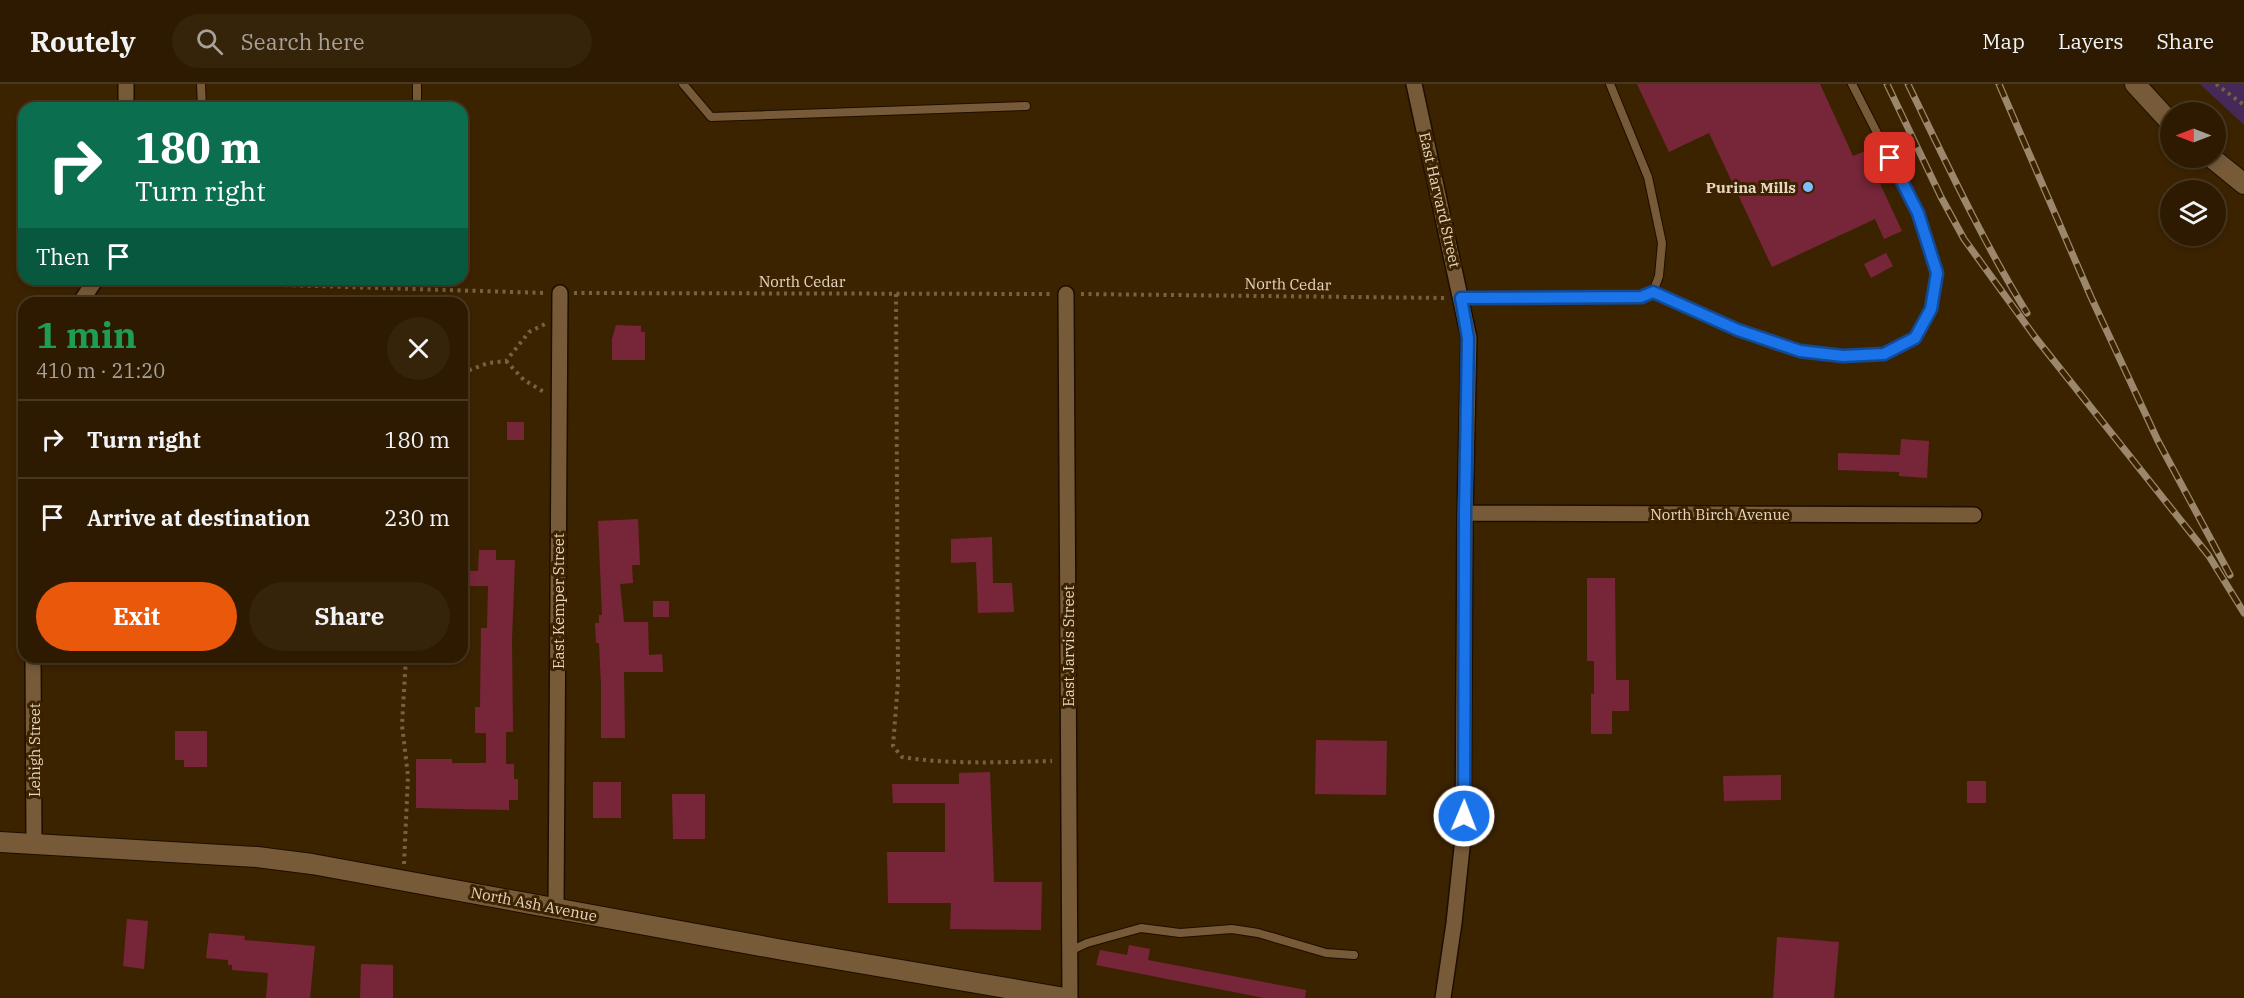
<!DOCTYPE html>
<meta charset="utf-8">
<style>
:root{--surface:#2d1a00;--page:#35230a;--text:#f1f3f6;--muted:#a7a199;--line:#483822;--accent:#ea580c}
body{margin:0;font-family:"IBM Plex Serif",serif;background:var(--page);color:var(--text);height:100vh;display:flex;flex-direction:column;font-size:22px;white-space:nowrap}
*{box-sizing:border-box;margin:0}
p{font-size:20px;color:var(--muted)}
.icon{flex:none;width:33px;height:33px;fill:none;stroke:currentColor;stroke-width:2;stroke-linecap:round;stroke-linejoin:round}
.map{position:relative;flex:1;overflow:hidden}
.side{position:absolute;left:18px;top:213px;width:450px;height:366px;display:flex;flex-direction:column;background:var(--surface);border-radius:18px;box-shadow:0 3px 9px #0003,0 0 0 2px var(--line)}
.side>*{flex:none}
.top-card{position:absolute;left:18px;top:18px;width:450px;height:183px;border-radius:18px;box-shadow:0 3px 9px #0003,0 0 0 2px var(--line);background:#0b6e4f;color:#fff;overflow:hidden}
.needle{width:39px;rotate:270deg}
.tools{position:absolute;left:2160px;top:18px;display:grid;gap:12px}
.tools a{display:grid;place-items:center;width:66px;height:66px;border-radius:50%;background:var(--surface);box-shadow:0 3px 9px #0003,0 0 0 2px var(--line);font-size:30px}
.pin{position:absolute;display:grid;place-items:center;width:51px;height:51px;color:#fff;margin:-26px;border-radius:12px;box-shadow:0 3px 9px #0006}
.me{position:absolute;width:66px;margin:-33px;rotate:1deg;stroke-linejoin:round;filter:drop-shadow(0 0 4px #0008)}
.turn{display:flex;align-items:center;gap:21px;height:126px;padding:0 18px;font-size:27px}
.turn .icon{width:78px;height:78px;stroke-width:2.5}
.turn b{display:block;font-size:42px;line-height:51px}
.then{display:flex;align-items:center;height:57px;padding:0 18px;background:#0003;gap:12px;font-size:22px}
.round{display:grid;place-items:center;flex:none;width:63px;height:63px;border-radius:32px;background:var(--page)}
.head{display:flex;align-items:center;justify-content:space-between;height:102px;padding:0 18px}
h1{font-size:36px;font-weight:700;line-height:45px;color:#1e9e55}
.button{display:flex;gap:12px;margin-top:auto;padding:12px 18px}
.button a{flex:1;height:69px;border-radius:36px;background:var(--accent);color:#fff;font-size:24px;font-weight:700;line-height:69px;text-align:center}
.button a+a{background:var(--page);color:var(--text)}
ul{padding:0;list-style:none}
li{display:flex;align-items:center;gap:18px;height:78px;padding:0 18px;border-top:2px solid var(--line)}
li div{flex:1}
li b{display:block;font-size:22px}
li em{font-style:normal}
header{display:flex;align-items:center;gap:36px;box-sizing:border-box;height:84px;padding:0 30px;background:var(--surface);border-bottom:2px solid var(--line)}
header strong{font-size:28px}
nav{display:flex;gap:33px;margin-inline-start:auto;font-size:21px}
.search{width:420px;height:54px;background:var(--page);display:flex;align-items:center;gap:15px;box-sizing:border-box;padding:0 21px;border-radius:33px;color:var(--muted);font-size:22px}
.map>svg:first-child{display:block}
.green{fill:#462959}
.building{fill:#772639}
.lines{fill:none;stroke-linecap:round;stroke-linejoin:round}
.service-casing{stroke:#1c0e01;stroke-width:10}
.minor-casing{stroke:#1c0e01;stroke-width:18}
.tertiary-casing{stroke:#1c0e01;stroke-width:22}
.path{stroke:#776143;stroke-width:4;stroke-dasharray:3 4.5;stroke-linecap:butt}
.service{stroke:#775a38;stroke-width:8}
.minor{stroke:#775a38;stroke-width:15}
.tertiary{stroke:#775a38;stroke-width:20}
.rail-casing{stroke:#9b876c;stroke-width:7}
.rail{stroke:#3c2300;stroke-width:4.5;stroke-dasharray:14;stroke-linecap:butt}
.route-casing{stroke:#114b97;stroke-width:15}
.route{stroke:#1a73e8;stroke-width:10}
.poi-dot{fill:#81bdfa;stroke:#3c2300;stroke-width:2}
.labels{text-anchor:middle;dominant-baseline:central;stroke-width:6;stroke-linejoin:round;paint-order:stroke}
.poi-label{font-size:15px;font-weight:bold;fill:#e7d6c3;stroke:#3c2300;text-anchor:end}
.street-label{font-size:15px;fill:#e7d6c3;stroke:#3c2300}
</style>
<header>
<strong>Routely</strong>
<div class="search"><svg class="icon" aria-label="search" viewBox="0 0 24 24"><circle cx="10" cy="10" r="6"/><path d="M15 15l6 6"/></svg>Search here</div>
<nav><a>Map</a><a>Layers</a><a>Share</a></nav>
</header>
<div class="map">
<svg width="2244" height="914" viewBox="0 0 2244 914">
<rect width="100%" height="100%" fill="#3c2300"/>
<path class="green" d="M2200,0H2244V41Z"/>
<path class="building" d="M1637,0H1820L1853,72L1865,67L1902,147L1884,155L1875,135L1772,183L1709,49L1669,68Z
M1886,169L1893,182L1871,194L1864,180Z
M616,241L641,242V248H645V276H612V255Z
M507,338H524V356H507Z
M1901,355L1929,357L1927,394L1899,392V388L1838,386V369L1900,371Z
M638,435L640,481H632L633,499L620,500L624,538H648L649,571L662,570L663,588H624L625,654H601V601L599,559H596L595,539H599V531H602L598,437Z
M992,453L993,499H1012L1014,528L978,529L976,478L951,479V455Z
M479,466H496V476H515L512,555L513,648H506V680H514V695H518V716H509V726L416,724V675H452V679H486V649H475V623H480L481,544H487L488,502H462V487H478Z
M1587,494H1615L1616,596H1629V627H1612V650H1591V610H1594V577H1587Z
M653,517H669V533H653Z
M175,647H207V683H184V676H175Z
M1316,656L1387,657L1386,711L1315,710Z
M990,688L994,798H1042L1041,846L950,845L951,819H888L887,768H945V719H893L892,700H959V689Z
M1781,691V716L1724,717L1723,692Z
M1967,697H1986V719H1967Z
M593,698H621V734H593Z
M672,710H705V755H673Z
M127,835L148,837L144,885L123,882Z
M209,849L245,852L244,856L315,862L310,914H266L268,889L232,886V881H228V876L206,874Z
M1777,853L1839,858L1834,914H1773Z
M1129,861L1150,865L1148,876L1306,906L1305,914H1264L1096,881L1100,866L1127,871Z
M361,880L393,881V914H360Z"/>
<g class="lines">
<g class="service-casing">
<path id="service" d="M201,0L202,24
M417,0V24
M683,0L711,33L1026,22
M1653,208L1738,246L1800,267L1843,272L1884,269L1915,254L1931,225L1937,189L1918,129L1852,0
M1461,214L1641,213L1653,208L1659,192L1662,159L1648,93L1610,0
M1070,867L1087,859L1141,844L1180,849L1232,845L1258,849L1326,869L1354,871"/>
</g>
<g class="minor-casing">
<path id="minor" d="M126,0V24
M1414,0L1469,254L1465,429L1463,754L1454,839L1443,914
M1066,210L1070,914
M80,219L96,195
M1465,429L1974,431
M33,573L34,759
M556,824L560,209"/>
</g>
<g class="tertiary-casing">
<path id="tertiary" d="M2135,0L2170,38
M2212,74L2244,100
M0,758L257,773L312,780L783,866L1065,914"/>
</g>
<path class="path" d="M2216,0L2244,21
M143,195L149,197L546,209
M574,209L1050,210
M896,210L898,598L893,662L902,673C952,681 1002,678 1052,677
M1081,210L1446,214
M506,277L524,296L544,308
M462,289L488,279L506,277L529,248L545,240
M404,780L408,692L402,641L406,573"/>
<use href="#service" class="service"/>
<use href="#minor" class="minor"/>
<use href="#tertiary" class="tertiary"/>
<g class="rail-casing">
<path id="rail" d="M1887,0L1941,113L1964,155L2035,253L2209,472L2244,529
M1908,0C1946,78 1982,156 2027,229
M1999,0L2091,213L2158,357L2230,491"/>
</g>
<use href="#rail" class="rail"/>
</g>
<g class="lines">
<g class="route-casing">
<path id="route" d="M1464,732L1465,429L1468,254L1461,214L1641,213L1653,208L1738,246L1800,267L1843,272L1884,270L1915,254L1931,225L1937,189L1918,129L1890,74"/>
</g>
<use href="#route" class="route"/>
</g>
<circle class="poi-dot" cx="1808" cy="103" r="6"/>
<g class="labels">
<g class="poi-label">
<text x="1796" y="103">Purina Mills</text>
</g>
<g class="street-label">
<text transform="translate(1440 116) rotate(77)">East Harvard Street</text>
<text x="802" y="197">North Cedar</text>
<text transform="translate(1288 200) rotate(1)">North Cedar</text>
<text x="1720" y="430">North Birch Avenue</text>
<text transform="translate(558 517) rotate(-90)">East Kemper Street</text>
<text transform="translate(1068 562) rotate(-90)">East Jarvis Street</text>
<text transform="translate(34 666) rotate(-90)">Lehigh Street</text>
<text transform="translate(534 820) rotate(11)">North Ash Avenue</text>
</g>
</g>
</svg>
<div class="tools">
<a><svg class="needle" viewBox="-14 -14 28 28"><path d="M0-13l5 13h-10z" fill="#e53935"/><path d="M0 13l5-13h-10z" fill="#a7a199"/></svg></a>
<a><svg class="icon" aria-label="layers" viewBox="0 0 24 24"><path d="M12 4l9 5-9 5-9-5zM3 14l9 5 9-5"/></svg></a>
</div>
<div class="pin" style="left:1890px;top:74px;background:#d93025"><svg class="icon" aria-label="arrive" viewBox="0 0 24 24"><path d="M6 21V4h12l-3 4 3 4H6"/></svg></div>
<svg class="me" style="left:1464px;top:732px" viewBox="-20 -20 40 40"><circle r="17" fill="#1a73e8" stroke="#fff" stroke-width="3"/><path d="M0-11L8 9 0 5-8 9z" fill="#fff"/></svg>
<div class="top-card">
<div class="turn"><svg class="icon" aria-label="right" viewBox="0 0 24 24"><path d="M7 20v-9h11M14 6l5 5-5 5"/></svg><div><b>180 m</b>Turn right</div></div>
<div class="then">Then<svg class="icon" aria-label="arrive" viewBox="0 0 24 24"><path d="M6 21V4h12l-3 4 3 4H6"/></svg></div>
</div>
<section class="side">
<div class="head"><div><h1>1 min</h1><p>410 m · 21:20</p></div><a class="round"><svg class="icon" aria-label="close" viewBox="0 0 24 24"><path d="M6 6l12 12M18 6L6 18"/></svg></a></div>
<ul>
<li><svg class="icon" aria-label="right" viewBox="0 0 24 24"><path d="M7 20v-9h11M14 6l5 5-5 5"/></svg><div><b>Turn right</b></div><em>180 m</em></li>
<li><svg class="icon" aria-label="arrive" viewBox="0 0 24 24"><path d="M6 21V4h12l-3 4 3 4H6"/></svg><div><b>Arrive at destination</b></div><em>230 m</em></li>
</ul>
<div class="button"><a>Exit</a><a>Share</a></div>
</section>
</div>
